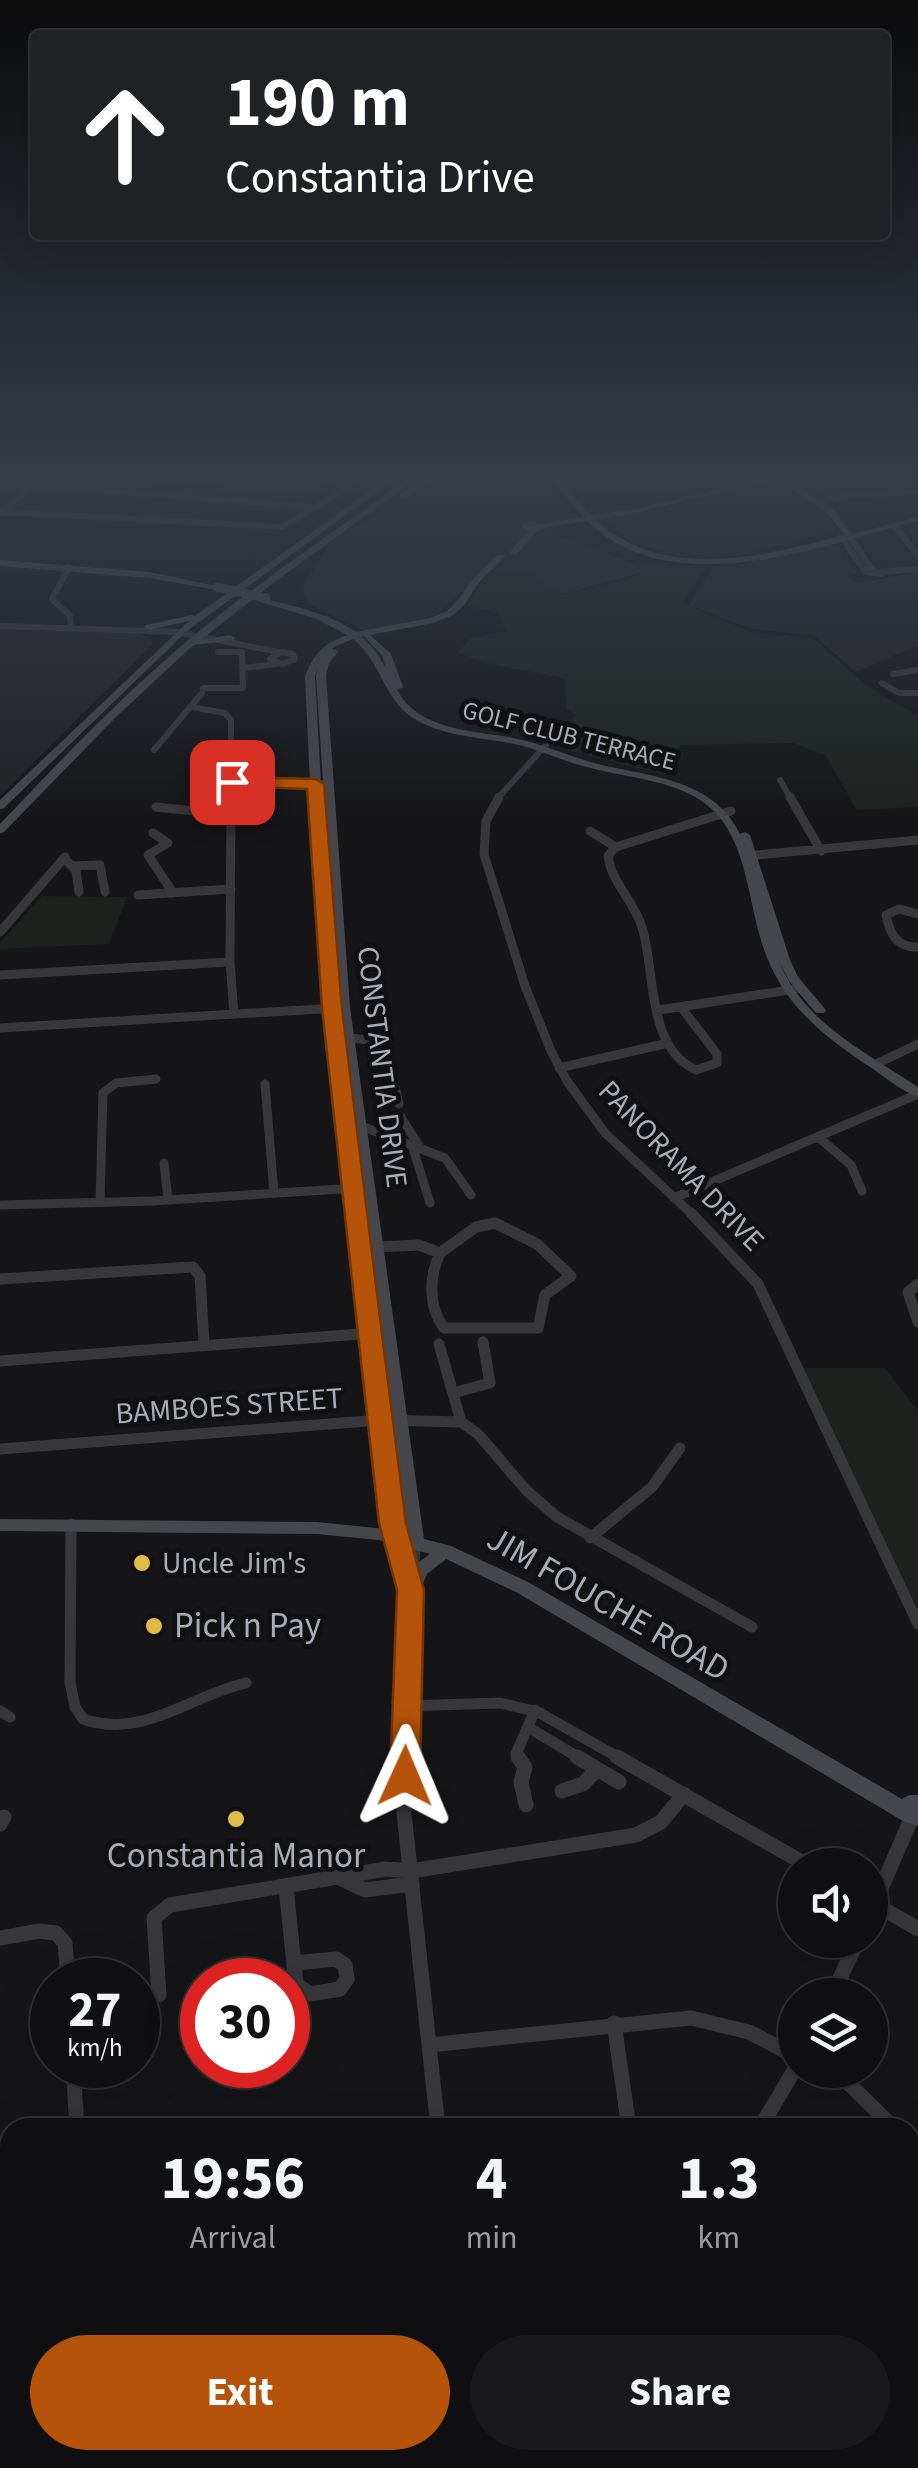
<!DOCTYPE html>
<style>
:root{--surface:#101012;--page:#19191b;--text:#f1f3f6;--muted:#9c9d9f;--line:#303032;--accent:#b45309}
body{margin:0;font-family:"Source Sans 3",sans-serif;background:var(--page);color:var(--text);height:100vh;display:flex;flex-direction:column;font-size:38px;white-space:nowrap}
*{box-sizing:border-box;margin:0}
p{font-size:32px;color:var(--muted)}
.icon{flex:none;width:55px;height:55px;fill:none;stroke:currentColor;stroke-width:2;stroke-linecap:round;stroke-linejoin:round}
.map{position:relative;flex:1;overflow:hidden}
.sheet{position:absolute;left:0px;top:2118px;width:920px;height:352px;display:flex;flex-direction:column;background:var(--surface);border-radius:30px 30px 0 0;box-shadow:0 10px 40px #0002,0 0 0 2px var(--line)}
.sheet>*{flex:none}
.top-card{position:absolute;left:30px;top:30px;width:860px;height:210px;border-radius:10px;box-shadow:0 10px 40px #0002,0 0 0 2px var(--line);background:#202124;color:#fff;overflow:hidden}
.controls{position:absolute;left:778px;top:1848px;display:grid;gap:20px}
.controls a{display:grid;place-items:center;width:110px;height:110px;border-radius:50%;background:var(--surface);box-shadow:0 10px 40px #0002,0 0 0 2px var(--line);font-size:50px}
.speed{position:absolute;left:30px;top:1958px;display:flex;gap:20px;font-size:50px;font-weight:700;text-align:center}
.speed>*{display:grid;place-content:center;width:130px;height:130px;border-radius:50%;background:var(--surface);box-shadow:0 10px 40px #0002,0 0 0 2px var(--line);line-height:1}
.speed small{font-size:25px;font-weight:400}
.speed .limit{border:15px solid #d22;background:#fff;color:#111}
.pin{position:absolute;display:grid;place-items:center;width:85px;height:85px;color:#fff;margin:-42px;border-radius:20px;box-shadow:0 5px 15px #0006}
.me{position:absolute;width:110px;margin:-55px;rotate:1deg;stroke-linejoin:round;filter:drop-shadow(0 0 8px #0008)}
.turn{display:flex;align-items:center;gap:35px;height:210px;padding:0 30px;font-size:45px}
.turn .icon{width:130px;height:130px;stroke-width:2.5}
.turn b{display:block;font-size:70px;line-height:85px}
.eta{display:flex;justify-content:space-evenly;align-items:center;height:170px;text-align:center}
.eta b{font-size:60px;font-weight:700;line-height:70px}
.primary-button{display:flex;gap:20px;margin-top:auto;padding:20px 30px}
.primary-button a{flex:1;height:115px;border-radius:60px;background:var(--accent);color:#fff;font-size:40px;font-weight:700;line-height:115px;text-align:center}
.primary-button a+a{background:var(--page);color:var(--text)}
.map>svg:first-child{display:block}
.built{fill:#222225}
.green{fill:#1d221e}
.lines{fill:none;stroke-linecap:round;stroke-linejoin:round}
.street-far3{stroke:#38383c;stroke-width:6}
.street-far2{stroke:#38383c;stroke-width:9}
.street-far1{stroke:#38383c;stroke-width:11}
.street{stroke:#38383c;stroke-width:15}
.secondary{fill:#46474c;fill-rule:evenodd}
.secondary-bridge{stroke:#46474c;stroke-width:9}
.route{fill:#b45309;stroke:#753606;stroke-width:2.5}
.poi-dot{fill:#dfbb47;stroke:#111113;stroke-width:4}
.labels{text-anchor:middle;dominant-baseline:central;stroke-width:10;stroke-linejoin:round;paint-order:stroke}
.far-street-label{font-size:25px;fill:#aaacb6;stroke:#111113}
.street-label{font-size:30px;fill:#aaacb6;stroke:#111113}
.poi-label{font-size:30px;fill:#aaacb6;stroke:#111113;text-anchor:start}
.near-street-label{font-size:35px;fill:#aaacb6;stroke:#111113}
.near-poi-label{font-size:35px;fill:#aaacb6;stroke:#111113;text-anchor:start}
</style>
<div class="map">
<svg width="918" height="2468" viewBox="0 0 918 2468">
<rect width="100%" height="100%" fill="#161618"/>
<path class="built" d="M113,479H359L293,491Z
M440,479H544L581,519L550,525L547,532L631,562L643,572L565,594L552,591L530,574L490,570L436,614L409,627L367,632L307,603L302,587L332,541Z
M773,481L824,512L822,516L830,517L835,531L736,556H680L634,544L603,517L663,508Z
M826,543L845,549L841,555L858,572L847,577L859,583L918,572V645L856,672L814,636L747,628L689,605L713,567L735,566Z
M0,627L136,632L151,639L152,645L0,796Z"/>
<path class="green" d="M655,564L706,567L682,603L754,633L814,638L864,684L918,716V807L857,810L826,756L793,743L680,745L664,775L572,751L550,742L576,715L566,709L565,679C532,670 485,667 458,652L471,638L506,631L497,613L468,606L479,587L498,570L530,574L552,591L564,595L636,577L643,572L640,566Z
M42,896L127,897L109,944L0,949V943Z
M799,1368H885L918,1411V1613Z"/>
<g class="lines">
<path class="street-far3" d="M32,485L316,507
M817,502L851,495L918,492
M0,512L282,527L342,491L353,479
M1,513L32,485L46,479
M895,527L918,555
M841,537L865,571
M852,540L872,569
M69,567L52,599L70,616L71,628
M868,569L881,574L865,572Z
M881,572L918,569
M0,626L176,632L279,652
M281,652L293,654L295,659L282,664L270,659Z
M243,668L277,664
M893,674L918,670
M882,683L899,693H918
M203,688H243L242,652H218
M191,707L225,713L231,720V799
M154,750L202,693
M780,780L791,799
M232,782L322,783
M224,799L232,794
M497,799L546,745"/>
<path class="street-far2" d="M231,797L230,962L234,1014
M499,797L486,821L484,854L525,986L551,1051L567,1081L605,1133L694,1216
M790,797L821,851
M156,807L204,812L228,797
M590,831L616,847
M153,833L168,843L148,855L173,893
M745,856L918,840
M68,862L76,871L79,892
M73,866L100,865L105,892
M138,895L231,889
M918,914L899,909L886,915C890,934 897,948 918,947
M0,932L65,857
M0,975L230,962
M681,1007L717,1054V1063L696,1070C646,1047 656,973 642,927C634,901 612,884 608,856L616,847L731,811
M659,1010L796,989
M0,1028L338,1008
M349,1038L372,1040L387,1050L399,1104
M372,1040L387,1028L375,960
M876,1064L918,1044
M559,1068L664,1044
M265,1084L274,1193
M400,1116L421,1149
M361,1126L445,1158L471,1195
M818,1137L851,1165L862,1191
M412,1145L430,1203
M164,1163L168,1200
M674,1198L918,1094
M100,1201L103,1093L116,1083L156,1079
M0,1205L152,1201L358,1188"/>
<path class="street-far1" d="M691,1213L758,1284L918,1624
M495,1223L537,1244L571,1276L545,1295L538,1328H444C428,1307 429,1276 440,1253L476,1227Z
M376,1247L419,1245L440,1253
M0,1279L193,1267L200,1276L204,1344
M918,1284L908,1292L918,1322
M439,1344L461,1422
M0,1361L387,1332
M453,1393L490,1383L483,1342
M0,1449L381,1420L461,1422L478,1434L527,1491L557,1517L752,1627
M71,1524L70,1682L75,1707L83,1719C143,1740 191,1695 246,1683
M395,1538L409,1584
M590,1538L652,1487L680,1448
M406,1706L500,1703L538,1712L621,1759
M0,1711L10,1717
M528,1727L581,1759
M405,1759L409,1602L416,1543
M520,1759L516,1754L535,1710"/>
<path class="street" d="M405,1757L404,1813L438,2128
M518,1757L525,1767L521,1782L526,1805
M577,1757L619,1782
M617,1757L807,1865
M562,1791L583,1784L597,1769
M0,1824L4,1817
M342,1879L365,1890L412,1884
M286,1887L296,1984L310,1994L340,1989L347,1979L345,1965L336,1959L294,1963
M871,1902L918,1929
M870,1914L912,1817
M0,1938L39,1931L56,1933L65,1943L68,1980
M159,1995L154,1918L170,1905L386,1869L411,1871L636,1835L661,1822L684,1794
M832,1995L858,1940
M614,2023L629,2128
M429,2045L691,2018L749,2032L795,2056
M73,2065L77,2128
M835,2070L894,2128
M760,2128L795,2069
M910,2142L918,2150
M0,2269L10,2268
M0,2447L10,2445
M137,2460V2468
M216,2460V2468
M377,2460V2468
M477,2460L478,2468
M696,2460L697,2468"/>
<path class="secondary" d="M386,479H395L187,631L4,808L0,809V800L189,621L149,630L144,627L146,625L192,615L195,616Z
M407,479H416L272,584L201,640L230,635L235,638L233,640L194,645L188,650L117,716L4,832L0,833V824C58,763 116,702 180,647C252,586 331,534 407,479Z
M424,479H433L407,497H401V493Z
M552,479H560L591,515L635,509L762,479H775L635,513L596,520C664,583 764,556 845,535L829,515L778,479H787L835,511L852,534L918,517V521C819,546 672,604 587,521L545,528L536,532L517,554H511V550L528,531L522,528V524L534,521L541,524L583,517Z
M498,554L505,556L480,581L464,605L453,615L433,623L370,635L391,654L403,687L397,690C419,731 473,730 513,738C541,743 567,756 594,763C648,777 712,777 740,834L745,832L750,835L790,960L798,977L826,1010L824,1013H816L789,981L780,963C803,1022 868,1054 918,1087V1097C902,1091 887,1079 873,1069C817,1032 776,999 759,933C748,893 744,842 715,812C682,779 629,779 587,767C562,761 539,749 514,744C481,737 448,737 418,721C384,703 382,662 353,639L334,647L332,649L339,651L329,663L326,676L350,1007L424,1539L451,1546L528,1582L902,1799L909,1795H918V1826L903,1821L516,1592L446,1559L427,1574L416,1600L410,1602L404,1600L402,1595L415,1565L430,1554L379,1540L317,1534L0,1531V1519L317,1522L386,1529L326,1008L315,892L305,676C315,652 323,644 347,635L317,619L257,601L261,598C294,606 328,613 356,632L430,618L447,611L457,601L474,578ZM365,636L366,639L382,655L386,668L374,649L362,637ZM318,667L316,676L338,1007L407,1535L403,1534L338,1008L327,892L315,676Z
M0,560L149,572L221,587L217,590L149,578L0,566Z"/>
<path class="secondary-bridge" d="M217,587L266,598"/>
</g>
<linearGradient id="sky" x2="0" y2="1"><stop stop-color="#0c0c0d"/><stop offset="0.58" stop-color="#363c48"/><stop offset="1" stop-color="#363c48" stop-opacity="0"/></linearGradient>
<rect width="918" height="824" fill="url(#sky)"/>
<path class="route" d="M232,777L315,779L324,784L342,1008L382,1334L406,1523L424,1590L420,1776L415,1785L405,1789L394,1785L390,1776L397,1590L379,1523L358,1334L322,1008L307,789L226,786L223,782Z"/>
<g class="poi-dot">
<circle cx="142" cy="1563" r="10"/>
<circle cx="154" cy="1626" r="10"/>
<circle cx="236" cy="1819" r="10"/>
</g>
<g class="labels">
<g class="far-street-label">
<text transform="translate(569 736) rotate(14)">GOLF CLUB TERRACE</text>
</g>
<g class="street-label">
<text transform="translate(382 1067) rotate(83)">CONSTANTIA DRIVE</text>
<text transform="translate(681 1166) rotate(46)">PANORAMA DRIVE</text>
<text transform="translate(229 1406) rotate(-4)">BAMBOES STREET</text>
</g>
<g class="poi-label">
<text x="162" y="1563">Uncle Jim's</text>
</g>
<g class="near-street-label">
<text transform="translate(608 1604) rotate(30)">JIM FOUCHE ROAD</text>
</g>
<g class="near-poi-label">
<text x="174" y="1626">Pick n Pay</text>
<text x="236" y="1856" text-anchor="middle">Constantia Manor</text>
</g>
</g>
</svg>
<div class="controls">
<a><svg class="icon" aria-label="sound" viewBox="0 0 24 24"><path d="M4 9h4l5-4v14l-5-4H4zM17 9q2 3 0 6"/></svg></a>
<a><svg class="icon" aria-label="layers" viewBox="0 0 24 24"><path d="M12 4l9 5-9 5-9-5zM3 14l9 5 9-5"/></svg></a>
</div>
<div class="speed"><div>27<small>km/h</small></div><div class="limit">30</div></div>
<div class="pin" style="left:232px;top:782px;background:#d93025"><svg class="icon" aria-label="arrive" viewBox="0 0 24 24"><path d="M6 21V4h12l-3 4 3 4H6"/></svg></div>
<svg class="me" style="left:405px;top:1776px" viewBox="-20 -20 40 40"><path d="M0-17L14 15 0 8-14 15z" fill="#b45309" stroke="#fff" stroke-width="4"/></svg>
<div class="top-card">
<div class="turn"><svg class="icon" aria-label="ahead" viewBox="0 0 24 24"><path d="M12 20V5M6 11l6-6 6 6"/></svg><div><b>190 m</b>Constantia Drive</div></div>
</div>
<section class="sheet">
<div class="eta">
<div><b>19:56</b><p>Arrival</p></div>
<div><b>4</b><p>min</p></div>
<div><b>1.3</b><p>km</p></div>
</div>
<div class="primary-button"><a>Exit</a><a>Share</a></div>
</section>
</div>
